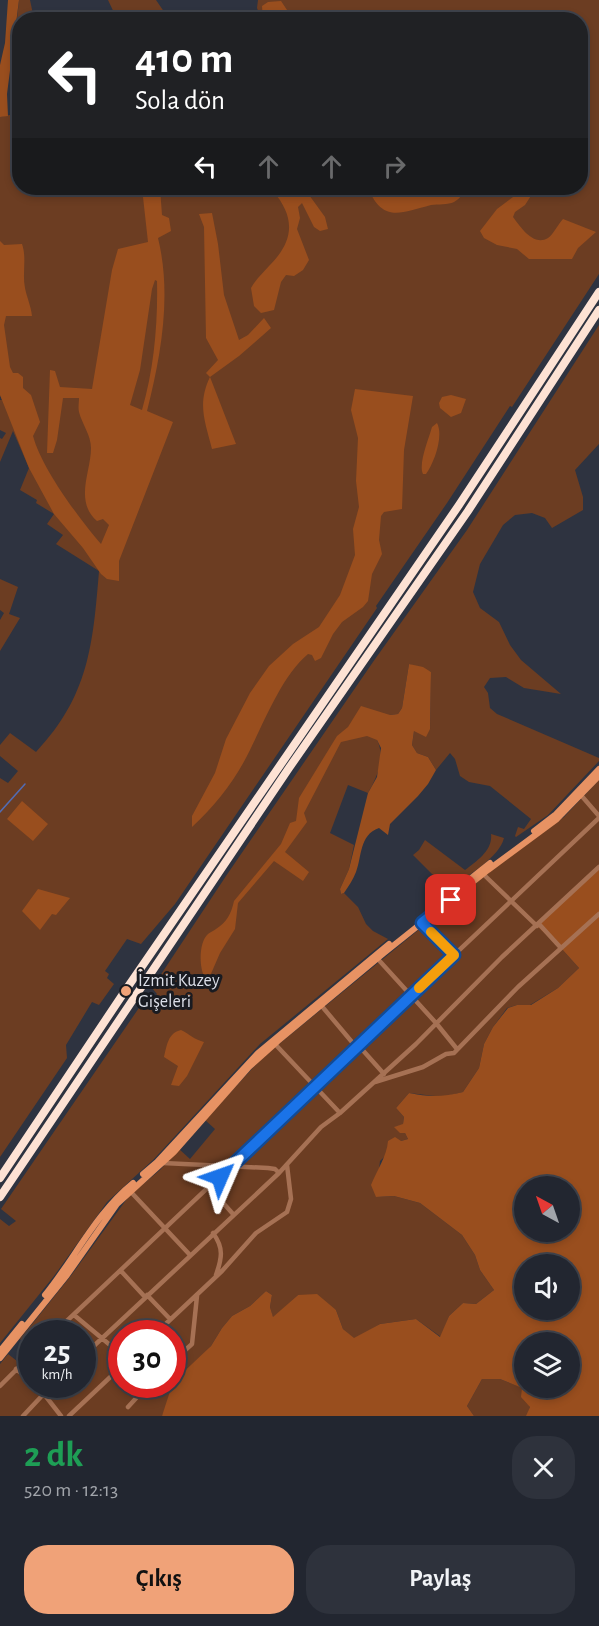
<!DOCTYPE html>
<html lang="tr">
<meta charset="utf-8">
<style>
:root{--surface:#222630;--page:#2e323c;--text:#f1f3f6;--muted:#a2a5ab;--line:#3f434c;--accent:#f0a278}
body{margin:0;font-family:"Alegreya Sans",sans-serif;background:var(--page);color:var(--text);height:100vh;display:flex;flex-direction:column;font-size:22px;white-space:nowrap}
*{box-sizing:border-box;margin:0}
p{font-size:20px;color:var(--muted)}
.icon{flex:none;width:33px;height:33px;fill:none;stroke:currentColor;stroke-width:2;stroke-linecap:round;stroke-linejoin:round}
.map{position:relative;height:1416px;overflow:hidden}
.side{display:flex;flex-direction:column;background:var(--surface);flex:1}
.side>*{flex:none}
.hud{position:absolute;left:12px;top:12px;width:576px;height:183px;border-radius:24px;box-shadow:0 3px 9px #0003,0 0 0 2px var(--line);background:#202124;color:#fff;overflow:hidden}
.needle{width:39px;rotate:320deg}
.fabs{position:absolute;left:514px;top:1176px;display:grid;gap:12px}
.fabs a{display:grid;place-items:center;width:66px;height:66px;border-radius:50%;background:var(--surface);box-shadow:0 3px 9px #0003,0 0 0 2px var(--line);font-size:30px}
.speed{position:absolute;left:18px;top:1320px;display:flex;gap:12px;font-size:30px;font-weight:700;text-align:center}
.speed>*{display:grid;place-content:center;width:78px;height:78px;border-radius:50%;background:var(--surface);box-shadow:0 3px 9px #0003,0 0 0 2px var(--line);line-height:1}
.speed small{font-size:15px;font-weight:400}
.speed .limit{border:9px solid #d22;background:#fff;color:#111}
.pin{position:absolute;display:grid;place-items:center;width:51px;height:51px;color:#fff;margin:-26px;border-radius:12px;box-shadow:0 3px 9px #0006}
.me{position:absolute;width:66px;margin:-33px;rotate:47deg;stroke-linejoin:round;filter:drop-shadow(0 0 4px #0008)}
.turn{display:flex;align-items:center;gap:21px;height:126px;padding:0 24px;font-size:27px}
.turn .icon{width:78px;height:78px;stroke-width:2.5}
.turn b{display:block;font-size:42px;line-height:51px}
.lanes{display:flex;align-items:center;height:57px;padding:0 24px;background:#0003;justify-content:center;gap:30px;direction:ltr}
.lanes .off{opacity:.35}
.round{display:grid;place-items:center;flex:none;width:63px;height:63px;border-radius:24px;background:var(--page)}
.headline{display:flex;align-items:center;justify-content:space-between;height:102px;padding:0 24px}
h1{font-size:36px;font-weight:700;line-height:45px;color:#1e9e55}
.primary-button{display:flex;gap:12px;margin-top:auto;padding:12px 24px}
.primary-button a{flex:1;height:69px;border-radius:24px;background:var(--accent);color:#111;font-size:24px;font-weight:700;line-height:69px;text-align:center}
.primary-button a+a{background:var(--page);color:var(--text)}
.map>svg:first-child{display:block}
.green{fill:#6c3d22;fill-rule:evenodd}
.forest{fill:#994e1e;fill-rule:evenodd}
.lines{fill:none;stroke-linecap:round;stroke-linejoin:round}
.stream{stroke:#526cb4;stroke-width:1.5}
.minor{stroke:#a67154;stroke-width:4.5}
.secondary{stroke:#e79263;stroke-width:6}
.motorway{stroke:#fde2d4;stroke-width:8}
.route-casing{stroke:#114b97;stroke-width:15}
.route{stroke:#1a73e8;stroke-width:10}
.slow{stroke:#f59e0b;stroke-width:10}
.poi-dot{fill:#f0a278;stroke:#191b21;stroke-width:2}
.labels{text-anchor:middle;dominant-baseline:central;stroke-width:6;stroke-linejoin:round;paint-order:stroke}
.poi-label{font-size:18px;fill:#dcdfe8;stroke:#191b21;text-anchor:start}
</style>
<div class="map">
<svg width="599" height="1416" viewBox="0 0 599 1416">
<rect width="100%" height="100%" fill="#2e3340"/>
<path class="green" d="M19,0H30L34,19L20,20L19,65L12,66Z
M108,0H156L169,19H117Z
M258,0H599V274L512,407L510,406L447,503L376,606L377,608L175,904L141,944L127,939L105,971L109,974L107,978L114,984L99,1005L92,1002L66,1045L67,1058L0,1157V778L8,783L18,771L0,756V745L10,733L36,752C89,696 93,644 99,571L56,544L63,535L47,524L54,514L36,503L37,500L20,490L29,468L13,431L0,462V438L2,439L6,433L0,430V400H2L0,395V117L19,113L20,188H580V20L261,19L257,8Z
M599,325V444L575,470L583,497V510L552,528L545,518L532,513L515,515L503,525L480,564L473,592L480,608L499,622L510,645L521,660L561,694L524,688L506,677L490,678L484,687L488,693L490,708L497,714L599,758V761L548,815L516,837L515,836L518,827L524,829L531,819L490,786L469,782L460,776L455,759L450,753L436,770L428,757L417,753L412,745L414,731L430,729L431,672L409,664L402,708L398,714L390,715L377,740C386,758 377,777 368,793L348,785L330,833L354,845L349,869L340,889L341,894L344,893L358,907L366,924L373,931L388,939L260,1044L154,1159L107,1202L54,1276L0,1343V1219L9,1226L16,1221L1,1209L143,1002L150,1003L157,994L152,988L226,876L373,662L467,530Z
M0,579L18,587L9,614L20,618L0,651V620L4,613L0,610Z
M599,780V867L561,948L579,968L558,988L530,1005H517L507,1008L493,1027L484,1044L479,1068L463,1092L443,1097L409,1093L396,1108L404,1117L403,1125L395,1127L405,1133L408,1139L401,1141L380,1161L376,1197L394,1196L420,1203L462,1235L475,1255L480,1270L494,1290L476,1304L463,1303L449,1316L441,1337L416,1319L380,1324L354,1339L343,1329L336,1310L298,1295L273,1318L270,1307L272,1295L266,1291L250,1306L232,1316L222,1328L211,1346L197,1361L162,1416H0V1364L8,1354L17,1361L30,1350L20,1339L70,1277L129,1196L160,1170L179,1149L190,1159L215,1129L205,1120L262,1058L488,873L564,817ZM32,1334H82V1384H32ZM122,1334H172V1384H122Z
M491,834L504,838C499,858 469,874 453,887L432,874L413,855L419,850L425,840L465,870C477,861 493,850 491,834Z
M482,1379H500L523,1388L530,1407L527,1416H474L467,1406Z"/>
<path class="forest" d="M8,0H19L7,94L8,116L0,117V65L5,43Z
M281,1L293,19H263L262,6L268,2Z
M142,188H160L162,215L169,218L171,231L158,238C172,295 161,356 147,411L173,422L119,561V581L107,579L101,574L83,548L54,514L29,468L0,395V241L4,245L22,244C27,258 22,273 25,288C27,298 31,306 32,316H6L4,325L10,367L13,373H18L23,377V388L31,395L40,422L33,436C42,469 78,517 101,544L109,525L103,519L97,521C74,501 91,472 91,448C91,435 82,424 79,412C78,408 79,402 79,398H63L57,440L53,453H47L50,370L55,371L60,387L92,389L112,270L118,249L148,242ZM155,280L157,281C158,323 154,369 142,410L130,405L140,370L152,289Z
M261,188H304L325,217L328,229L320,231L314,227L302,203L298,207L300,218L297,229L309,260L303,270L294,276L286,275L281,282L274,310L261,313L254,306L251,288C256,279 262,274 269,266C294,241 296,218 273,191H263Z
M368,188H472C463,190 462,198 454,202C448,205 438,204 431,205C400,213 383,223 368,188Z
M525,188H536L525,205L515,212L513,217C520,226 533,247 548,238C553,235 558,224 563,219L596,232L578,248L572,259H529L517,249L497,245L484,238L480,231L497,209Z
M212,213L218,244L224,295L239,340L248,335L264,318L271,328L239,356L210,377L236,444L212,449C205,421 197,404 210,377L206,373L218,360L206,338L204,227L199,214Z
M355,389L413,396L404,450L402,509L384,512L381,516L379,540L382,554L372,574L368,601L363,607L342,622L333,634L321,658L315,661L312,655L308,654C282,676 265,720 250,750C236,779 216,805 192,827V816L215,773L226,739L250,693L269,666L293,644L319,627L340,595L355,555L353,529L359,507L356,481L358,438L351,410Z
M451,395L466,399L461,413L451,417L440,408L439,403L442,397Z
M437,423C444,436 434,463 426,474H423C418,464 429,438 432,427Z
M409,664L423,667L431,672L430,729L426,737L414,731L412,745L417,753L428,757L436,770L428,784L418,796L390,824L388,835L379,828C359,835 362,857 356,872C353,880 348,887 344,893L341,894L340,889L349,869L368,793L377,777L381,748L377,740L367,736L341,742L304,813L307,822L285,852L309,872L303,881L274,861L238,903L235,929L220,953L210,976H204C199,966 199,942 208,934C210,932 214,931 216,929C227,922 231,914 234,901L281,844L290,823L296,821L299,798L337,736L348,727L361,706L390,715L398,714L402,708Z
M22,801L48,824L33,841L7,819Z
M599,867V1416H526L530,1407L521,1397L522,1388L500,1379H482L467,1406L474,1416H162L173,1382L211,1346L222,1328L232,1316L250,1306L266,1291L272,1295L270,1307L273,1317L298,1295L317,1294L336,1310L343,1329L354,1338L380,1324L416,1319L440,1337L449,1316L463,1303L476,1304L494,1290L480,1270L475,1255L462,1235L420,1203L394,1196L376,1197L371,1185C377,1170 387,1156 388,1141L395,1137L401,1141L408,1139L405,1133H400L394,1127L403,1124L404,1117L396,1108L409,1093C429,1097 443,1097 463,1092L479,1068L484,1044L493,1027L508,1008L517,1005H531L558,988L579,968L561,948L537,926ZM525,1186H570V1232H525ZM525,1264H570V1310H525ZM525,1342H570V1388H525Z
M38,889L70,898L56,915L52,914L40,930L22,911Z
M181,1030C191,1035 193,1039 204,1042L187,1076L179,1086L171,1085L178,1066L164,1057C167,1045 168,1033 181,1030Z"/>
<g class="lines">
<path class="stream" d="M0,812L25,784"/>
<path class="minor" d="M580,794L599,816
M481,872L537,926
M419,921L454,955
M539,924L561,948
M376,957L436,1023L457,1049
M320,1004L357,1048
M274,1043L340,1113
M359,1046L384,1074
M375,1082L423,1067L446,1054L454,1053L518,987L599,914
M163,1163L268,1168L275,1169L279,1173
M209,1187L233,1214
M130,1191L190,1255
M213,1233C224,1248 222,1258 216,1275
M121,1271L145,1297
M147,1295L170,1319
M74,1315L122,1355
M53,1334L599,818
M155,1334L222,1271L256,1233L287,1212L291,1199L287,1165
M82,1357L279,1173L321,1127L340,1113L416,1044L502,957L599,867
M172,1362L192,1344L197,1296
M16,1369L32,1382
M34,1384L44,1394L61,1416
M0,1386L32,1354
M128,1407L149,1384
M23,1416L53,1384
M69,1416L122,1366"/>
<path class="secondary" d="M534,831L556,814L599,769
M446,898L490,863
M143,1174L157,1162L258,1053L389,944
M45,1295C75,1258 96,1213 133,1183
M0,1351L22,1324
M0,1358L67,1275L117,1204L174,1152L249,1067L278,1041L384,953L488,870L557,819L599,776"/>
<path class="motorway" d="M0,1178L125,991L459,505L599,292
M0,1197L289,768L468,511L599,310"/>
</g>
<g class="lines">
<g class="route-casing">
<path id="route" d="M220,1177L454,955L422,923L451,900"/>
</g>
<use href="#route" class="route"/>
<path class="slow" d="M419,988L454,955L431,932"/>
</g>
<circle class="poi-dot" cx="126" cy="991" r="6"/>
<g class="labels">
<g class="poi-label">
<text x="138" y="981">İzmit Kuzey<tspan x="138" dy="21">Gişeleri</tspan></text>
</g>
</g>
</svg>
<div class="fabs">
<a><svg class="needle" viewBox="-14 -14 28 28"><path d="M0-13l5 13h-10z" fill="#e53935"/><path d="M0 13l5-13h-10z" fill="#a2a5ab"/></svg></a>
<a><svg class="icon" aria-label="sound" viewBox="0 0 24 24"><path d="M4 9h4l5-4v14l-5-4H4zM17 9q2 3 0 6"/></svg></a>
<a><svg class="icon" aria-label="layers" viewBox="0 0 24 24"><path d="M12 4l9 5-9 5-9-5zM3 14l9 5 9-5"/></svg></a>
</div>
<div class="speed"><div>25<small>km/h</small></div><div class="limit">30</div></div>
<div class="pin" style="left:451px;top:900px;background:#d93025"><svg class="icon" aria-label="arrive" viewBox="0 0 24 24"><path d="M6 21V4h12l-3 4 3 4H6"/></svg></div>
<svg class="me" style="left:220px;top:1177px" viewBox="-20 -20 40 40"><path d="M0-17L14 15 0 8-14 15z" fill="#1a73e8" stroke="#fff" stroke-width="4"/></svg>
<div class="hud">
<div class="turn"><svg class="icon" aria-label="left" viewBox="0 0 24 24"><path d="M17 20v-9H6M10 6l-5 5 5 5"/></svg><div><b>410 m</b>Sola dön</div></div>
<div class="lanes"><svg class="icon" aria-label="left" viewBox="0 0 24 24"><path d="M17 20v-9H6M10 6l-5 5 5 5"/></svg><svg class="icon off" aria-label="ahead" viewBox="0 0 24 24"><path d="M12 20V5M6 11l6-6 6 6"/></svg><svg class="icon off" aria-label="ahead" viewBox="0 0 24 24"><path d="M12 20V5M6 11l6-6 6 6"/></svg><svg class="icon off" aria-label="right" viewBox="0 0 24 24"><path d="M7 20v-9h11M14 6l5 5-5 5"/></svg></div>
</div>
</div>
<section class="side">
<div class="headline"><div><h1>2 dk</h1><p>520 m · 12:13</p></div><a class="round"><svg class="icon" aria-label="close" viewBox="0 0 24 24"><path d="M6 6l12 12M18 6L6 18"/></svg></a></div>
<div class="primary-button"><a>Çıkış</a><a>Paylaş</a></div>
</section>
